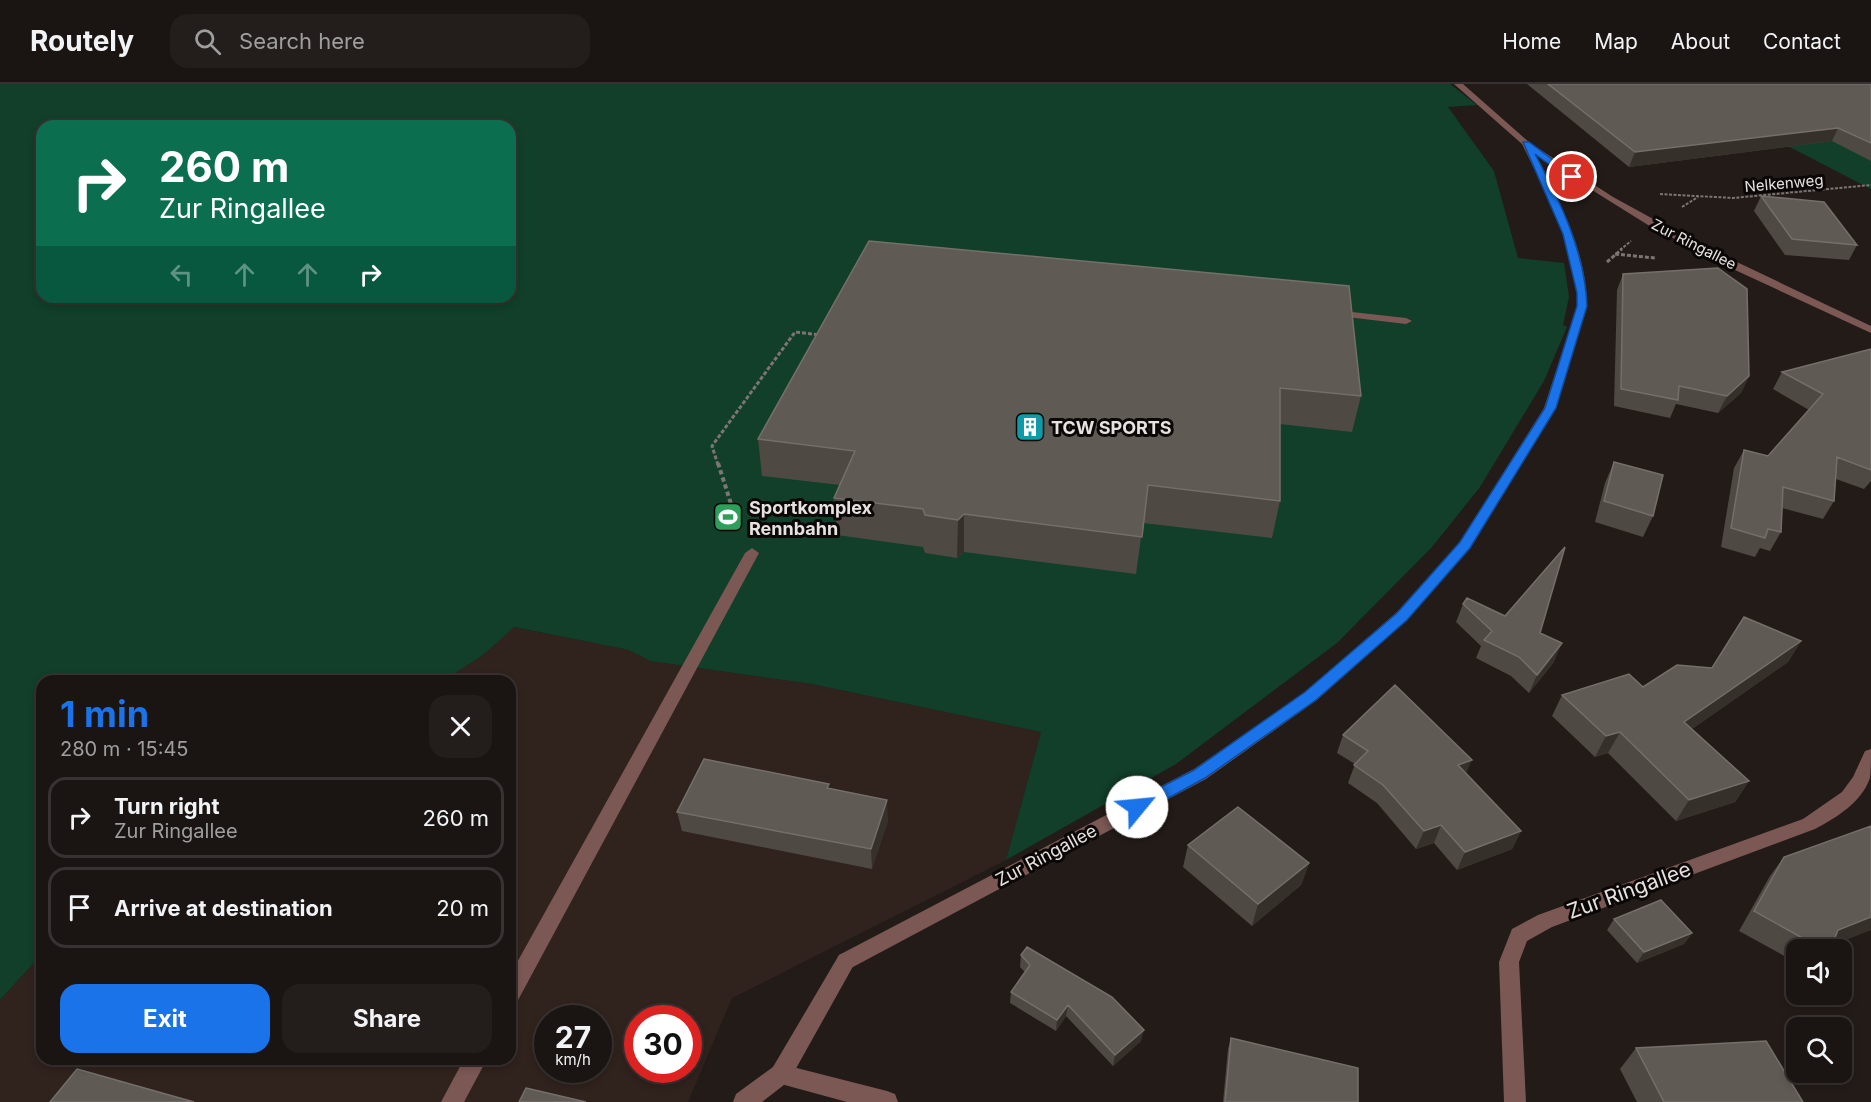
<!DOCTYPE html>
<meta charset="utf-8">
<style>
:root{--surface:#1a1412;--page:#231d1b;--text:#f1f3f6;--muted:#9f9e9f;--line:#383332;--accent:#1a73e8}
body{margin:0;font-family:Inter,sans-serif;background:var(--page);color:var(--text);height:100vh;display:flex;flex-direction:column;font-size:22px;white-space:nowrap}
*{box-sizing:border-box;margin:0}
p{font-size:20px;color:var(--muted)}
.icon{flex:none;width:33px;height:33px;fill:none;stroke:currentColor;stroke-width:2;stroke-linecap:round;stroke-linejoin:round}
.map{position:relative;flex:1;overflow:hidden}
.details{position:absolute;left:36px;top:591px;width:480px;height:390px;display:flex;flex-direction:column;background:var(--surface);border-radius:18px;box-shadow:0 3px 9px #0003,0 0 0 2px var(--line)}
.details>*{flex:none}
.guide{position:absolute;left:36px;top:36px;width:480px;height:183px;border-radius:18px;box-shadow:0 3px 9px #0003,0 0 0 2px var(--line);background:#0b6e4f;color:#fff;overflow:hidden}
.buttons{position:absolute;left:1786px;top:855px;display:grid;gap:12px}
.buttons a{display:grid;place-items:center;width:66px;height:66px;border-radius:12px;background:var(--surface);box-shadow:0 3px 9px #0003,0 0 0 2px var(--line);font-size:30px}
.speed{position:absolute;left:534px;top:921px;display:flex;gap:12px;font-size:30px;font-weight:700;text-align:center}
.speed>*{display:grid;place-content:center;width:78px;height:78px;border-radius:50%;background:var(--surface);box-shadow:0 3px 9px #0003,0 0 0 2px var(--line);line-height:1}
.speed small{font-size:15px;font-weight:400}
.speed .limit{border:9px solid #d22;background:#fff;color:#111}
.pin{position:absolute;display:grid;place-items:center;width:51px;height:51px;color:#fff;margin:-26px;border:3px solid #fff;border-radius:50%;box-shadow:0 2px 6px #0007}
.me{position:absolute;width:66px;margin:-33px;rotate:62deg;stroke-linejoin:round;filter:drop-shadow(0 0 4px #0008)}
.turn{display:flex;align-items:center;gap:21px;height:126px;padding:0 24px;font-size:27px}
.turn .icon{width:78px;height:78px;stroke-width:2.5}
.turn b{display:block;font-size:42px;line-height:51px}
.lanes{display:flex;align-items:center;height:57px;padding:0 24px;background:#0003;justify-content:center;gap:30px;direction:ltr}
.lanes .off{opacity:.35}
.round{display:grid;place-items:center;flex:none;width:63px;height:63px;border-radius:18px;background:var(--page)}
.summary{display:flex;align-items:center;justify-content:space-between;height:102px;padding:0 24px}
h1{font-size:36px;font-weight:700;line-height:45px;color:var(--accent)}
.button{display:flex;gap:12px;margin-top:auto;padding:12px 24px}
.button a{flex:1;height:69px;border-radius:18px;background:var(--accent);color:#fff;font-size:24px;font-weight:700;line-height:69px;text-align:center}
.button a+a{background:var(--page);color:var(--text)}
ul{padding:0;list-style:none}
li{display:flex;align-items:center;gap:18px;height:81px;margin:0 12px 9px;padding:0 12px;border:3px solid var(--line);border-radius:18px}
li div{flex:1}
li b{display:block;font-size:22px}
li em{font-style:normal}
header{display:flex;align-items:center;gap:36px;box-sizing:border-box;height:84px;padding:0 30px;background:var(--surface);border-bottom:2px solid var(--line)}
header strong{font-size:28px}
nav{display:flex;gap:33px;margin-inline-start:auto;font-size:21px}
.search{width:420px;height:54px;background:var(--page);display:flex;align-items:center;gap:15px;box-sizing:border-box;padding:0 21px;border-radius:18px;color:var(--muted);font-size:22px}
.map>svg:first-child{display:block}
.built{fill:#30221d;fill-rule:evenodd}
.green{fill:#113f29;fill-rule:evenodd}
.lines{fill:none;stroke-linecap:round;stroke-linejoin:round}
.path-far2{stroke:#7c7573;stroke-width:2;stroke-dasharray:3 1.5;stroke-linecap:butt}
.path-far1{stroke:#7c7573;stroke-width:3;stroke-dasharray:4 2;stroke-linecap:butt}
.path{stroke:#7c7573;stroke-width:4;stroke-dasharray:4.5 3;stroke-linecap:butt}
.lane{fill:#7b5854;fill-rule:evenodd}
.street{fill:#7b5854;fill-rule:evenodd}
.wall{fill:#4e4943}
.shaded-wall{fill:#36302b}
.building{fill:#5f5a54;stroke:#746f6a;stroke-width:1.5}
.route{fill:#1a73e8;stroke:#114b97;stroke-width:1.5}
.labels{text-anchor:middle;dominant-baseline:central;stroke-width:6;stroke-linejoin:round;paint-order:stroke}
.far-street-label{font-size:15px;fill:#e7e2e0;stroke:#0a0706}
.poi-label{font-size:18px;font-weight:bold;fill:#e7e2e0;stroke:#0a0706;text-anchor:start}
.street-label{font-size:18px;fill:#e7e2e0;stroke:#0a0706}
.near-street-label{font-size:21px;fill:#e7e2e0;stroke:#0a0706}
</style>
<header>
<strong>Routely</strong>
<div class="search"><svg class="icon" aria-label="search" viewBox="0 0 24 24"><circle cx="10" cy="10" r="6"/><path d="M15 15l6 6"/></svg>Search here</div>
<nav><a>Home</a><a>Map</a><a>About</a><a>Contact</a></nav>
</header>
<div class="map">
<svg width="1871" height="1018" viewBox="0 0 1871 1018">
<rect width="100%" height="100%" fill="#231b18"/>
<path class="built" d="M513,543L630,566L650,577L812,600L1041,648L1006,776L732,914L688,1018H0V916L42,870V975H510V597H442L482,572ZM548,934H598V986H548ZM638,934H688V986H638Z"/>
<path class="green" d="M0,0H1450L1477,21L1448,23L1494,87L1518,174L1564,179L1569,213L1563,241L1567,243L1544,297L1480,403L1432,463L1337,559L1176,680L1006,776L1041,648L812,600L650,577L629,566L514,543L482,572L442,597H42V870L0,916ZM42,42H510V213H42Z
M1871,0V105L1778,57Z"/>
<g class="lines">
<path class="path-far2" d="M1660,110L1733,114L1871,101
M1682,123L1698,113
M1620,166L1631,157"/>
<path class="path-far1" d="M1615,170L1655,174
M1607,178L1622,165
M718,381L712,362L795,248L820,251"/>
<path class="path" d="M718,379L739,445"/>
<path class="lane" d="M1334,226L1406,234L1412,237L1406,240L1330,231L1328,229Z
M752,464L759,469L517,918L510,920V891L745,469Z
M846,868L853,871L856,877L789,997L762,1018H733L736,1010L773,983L839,871Z
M464,975H487L464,1018H441Z"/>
<path class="street" d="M1454,0H1463L1530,59L1613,113L1699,160L1871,242V249L1735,186L1648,141L1536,71C1560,118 1587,169 1587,223L1556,324L1470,464L1407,536L1317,616L1206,695L853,883L846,886L839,883L836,877L839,871L1194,685L1305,608L1397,528L1460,458L1544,324L1577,223V209L1563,150L1552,121L1522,60Z
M1871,665C1871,674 1871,686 1870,694C1861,719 1837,733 1815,745L1552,843L1527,857L1519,878L1526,1018H1504L1499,878L1512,845L1538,831L1803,735L1842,708L1853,693L1865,667Z
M781,980L887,1007L895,1010L898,1018H847L781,1000L773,997L770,990L773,983Z"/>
</g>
<path class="wall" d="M1527,0H1871V77L1832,57L1629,83Z
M1761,112L1857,161L1849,176L1785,171L1754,127Z
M869,157L1361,312L1352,348L1280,340V417L1272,454L1143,439L1136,490L964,468L957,474L925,469L923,463L837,451L834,414L840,401L762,392L758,355Z
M1623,190L1749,292L1741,309L1718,329L1676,320L1670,334L1614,322L1617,206Z
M1871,265V397L1864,405L1836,395L1834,417L1823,435L1782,424L1781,448L1770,467L1760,464L1755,473L1721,463L1734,384L1744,366L1768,372L1809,326L1773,305L1782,288Z
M1614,378L1653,432L1643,453L1595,438L1605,399Z
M1463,520L1540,549L1554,578L1529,609L1511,592L1476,574L1481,562L1456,538Z
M1801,557L1788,578L1692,645L1749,697L1735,718L1676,737L1608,669L1595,673L1552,632L1562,611L1643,603L1712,584Z
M1343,651L1466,689L1521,747L1512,765L1457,786L1434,759L1416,765L1377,719L1348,699L1355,680L1337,669Z
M829,705L888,736L872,785L682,747L677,728Z
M1188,761L1309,779L1301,801L1252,842L1183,783Z
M1784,773L1830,866H1797V879L1739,847L1770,792Z
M1614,835L1692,849L1684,860L1637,879L1607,846Z
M1021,871L1141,957L1113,982L1066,932L1056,947L1010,919L1011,908L1025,888L1020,883Z
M1231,954L1358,1018H1223L1228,965Z
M1636,964L1803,1018H1637L1620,985Z"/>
<path class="shaded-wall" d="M1838,44L1832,57L1629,83L1635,68Z
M1749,292L1741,309L1718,329L1727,312Z
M964,430V468L957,474L958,436Z
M1801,557L1788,578L1672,659L1684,638Z
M1562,559L1554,578L1529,609L1537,591Z
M1620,648L1608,669L1595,673L1606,652Z
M1472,676L1464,694L1458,681Z
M1749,697L1735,718L1676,737L1689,716Z
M887,716L888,736L872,785L871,765Z
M1441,741L1434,759L1416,765L1424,747Z
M1521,747L1512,765L1457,786L1465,768Z
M1309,779L1301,801L1252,842L1258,820Z
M1871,833V846L1823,865L1838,846Z
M1692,849L1684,860L1637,879L1644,868Z
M1068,921L1066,932L1056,947L1057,936Z
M1144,946L1141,957L1113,982L1115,971Z"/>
<path class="building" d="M1548,0H1871V59L1838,44L1635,68Z
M1761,112L1824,118L1857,161L1792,155Z
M869,157L1349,202L1361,312L1280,304V417L1148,401L1142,453L964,430L958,436L925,431L923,425L834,414L855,367L758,355Z
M1718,184L1747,205L1749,292L1727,312L1679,302L1678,316L1621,305L1623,190Z
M1871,265V386L1837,373L1834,417L1783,403L1781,448L1768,445L1765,454L1731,444L1744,366L1768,372L1823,310L1782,288Z
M1614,378L1663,391L1653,432L1604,417Z
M1565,463L1540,549L1562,559L1537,591L1519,573L1484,556L1492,547L1463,520L1467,514L1505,532Z
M1744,533L1801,557L1684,638L1749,697L1689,716L1620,648L1606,652L1562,611L1629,590L1643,603L1677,581L1712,584Z
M1395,601L1472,676L1458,681L1521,747L1465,768L1441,741L1424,747L1383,701L1354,681L1368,667L1343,651Z
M704,675L829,700L827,704L887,716L871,765L677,728Z
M1238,723L1309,779L1258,820L1188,761Z
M1871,742V833L1838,846L1830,866H1824L1754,827L1784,773Z
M1661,816L1692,849L1644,868L1614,835Z
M1027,863L1112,913L1144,946L1115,971L1068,921L1057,936L1011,908L1030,881L1021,871Z
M1231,954L1358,984V1018H1225Z
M1766,957L1803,1018H1664L1636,964Z
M77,985L194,1018H50Z
M526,1004L586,1018H519Z"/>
<path class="route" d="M1523,58H1529L1576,93L1569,95L1535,70C1560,117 1585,168 1587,222L1556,324L1470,464L1407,536L1316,616L1205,694L1143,728H1132L1129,723L1132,718L1194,686L1305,608L1397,529L1460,458L1545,324L1577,222V209L1563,150Z"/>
<defs>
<g id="building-square" transform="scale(1.5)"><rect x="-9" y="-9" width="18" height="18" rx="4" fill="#0f9aa8" stroke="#0a0706"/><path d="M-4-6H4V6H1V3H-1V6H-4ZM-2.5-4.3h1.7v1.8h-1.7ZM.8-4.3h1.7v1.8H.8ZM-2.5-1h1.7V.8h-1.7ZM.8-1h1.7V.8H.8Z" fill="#fff"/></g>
<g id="stadium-square" transform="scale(1.5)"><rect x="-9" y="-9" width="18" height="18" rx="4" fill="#2e9e5b" stroke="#0a0706"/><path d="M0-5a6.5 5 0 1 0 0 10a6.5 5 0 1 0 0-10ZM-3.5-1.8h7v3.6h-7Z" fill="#fff"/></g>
</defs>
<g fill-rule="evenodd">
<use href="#building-square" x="1030" y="343"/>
<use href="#stadium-square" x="728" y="433"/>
</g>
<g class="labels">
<g class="far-street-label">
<text transform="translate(1784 99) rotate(-5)">Nelkenweg</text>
<text transform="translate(1694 160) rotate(27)">Zur Ringallee</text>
</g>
<g class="poi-label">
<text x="1051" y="343">TCW SPORTS</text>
<text x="749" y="423">Sportkomplex<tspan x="749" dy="21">Rennbahn</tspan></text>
</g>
<g class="street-label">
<text transform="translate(1046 771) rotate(-28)">Zur Ringallee</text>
</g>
<g class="near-street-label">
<text transform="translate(1629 806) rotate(-20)">Zur Ringallee</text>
</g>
</g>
</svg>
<div class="buttons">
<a><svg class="icon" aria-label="sound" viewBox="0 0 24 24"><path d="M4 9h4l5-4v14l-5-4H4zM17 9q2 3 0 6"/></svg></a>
<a><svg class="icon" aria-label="search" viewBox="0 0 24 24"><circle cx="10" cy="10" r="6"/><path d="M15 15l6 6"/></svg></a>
</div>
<div class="speed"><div>27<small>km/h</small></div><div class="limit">30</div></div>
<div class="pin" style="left:1572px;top:93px;background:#d93025"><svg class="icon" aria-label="arrive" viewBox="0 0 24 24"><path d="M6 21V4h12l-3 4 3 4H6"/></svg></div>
<svg class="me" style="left:1137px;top:723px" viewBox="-20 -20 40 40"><circle r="19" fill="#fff"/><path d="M0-13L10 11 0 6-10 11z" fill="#1a73e8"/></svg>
<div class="guide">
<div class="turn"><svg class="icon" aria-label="right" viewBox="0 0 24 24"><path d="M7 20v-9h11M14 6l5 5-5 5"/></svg><div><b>260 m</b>Zur Ringallee</div></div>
<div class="lanes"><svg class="icon off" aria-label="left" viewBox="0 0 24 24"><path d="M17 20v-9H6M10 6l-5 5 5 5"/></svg><svg class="icon off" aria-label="ahead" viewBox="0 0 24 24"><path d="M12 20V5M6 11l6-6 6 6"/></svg><svg class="icon off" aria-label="ahead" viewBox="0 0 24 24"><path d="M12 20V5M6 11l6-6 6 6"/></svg><svg class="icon" aria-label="right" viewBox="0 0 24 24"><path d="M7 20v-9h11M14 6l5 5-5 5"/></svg></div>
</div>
<section class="details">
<div class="summary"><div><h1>1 min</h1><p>280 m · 15:45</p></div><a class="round"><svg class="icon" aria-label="close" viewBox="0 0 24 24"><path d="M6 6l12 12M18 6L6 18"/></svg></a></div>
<ul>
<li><svg class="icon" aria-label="right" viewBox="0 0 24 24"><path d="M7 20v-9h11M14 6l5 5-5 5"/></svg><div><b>Turn right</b><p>Zur Ringallee</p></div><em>260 m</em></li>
<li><svg class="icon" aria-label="arrive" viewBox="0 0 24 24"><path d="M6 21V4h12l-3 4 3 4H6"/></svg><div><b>Arrive at destination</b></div><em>20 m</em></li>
</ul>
<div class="button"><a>Exit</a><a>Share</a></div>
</section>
</div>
